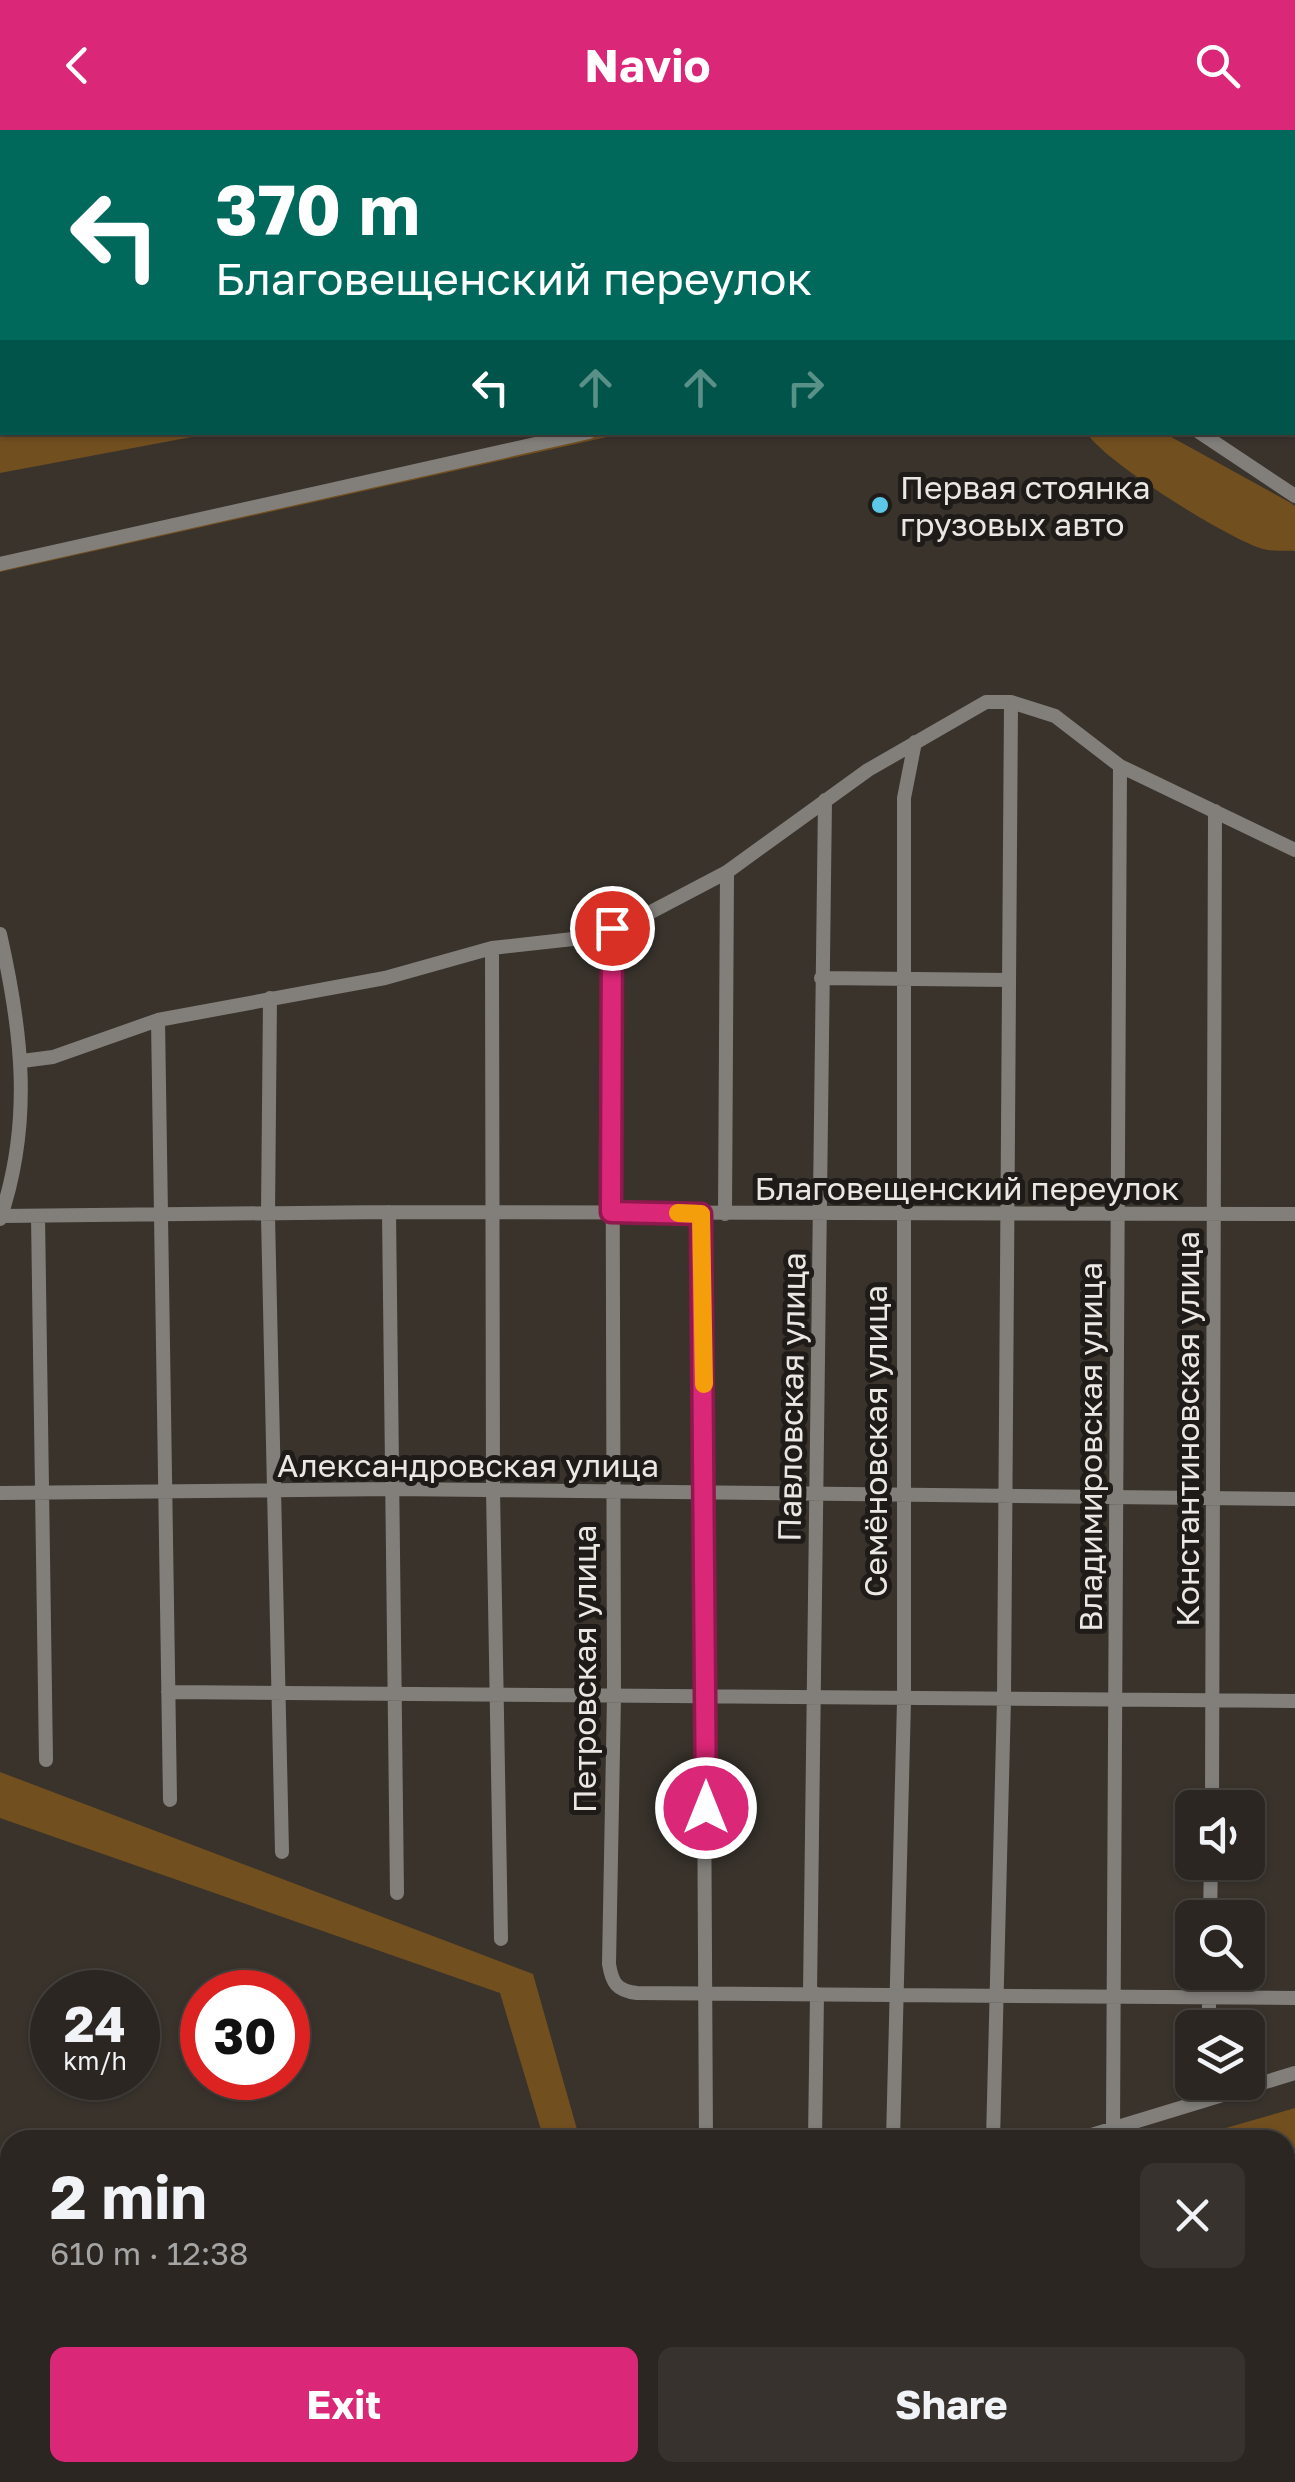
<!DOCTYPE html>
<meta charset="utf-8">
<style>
:root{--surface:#2b2621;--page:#37322e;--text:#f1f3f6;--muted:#a6a5a5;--line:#47433f;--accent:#db2777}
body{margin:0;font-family:"Golos Text",sans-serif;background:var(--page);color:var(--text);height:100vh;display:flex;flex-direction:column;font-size:38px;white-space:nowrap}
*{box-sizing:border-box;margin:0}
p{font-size:32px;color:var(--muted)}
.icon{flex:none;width:55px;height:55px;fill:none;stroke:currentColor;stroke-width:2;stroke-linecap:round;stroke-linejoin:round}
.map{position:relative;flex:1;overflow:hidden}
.panel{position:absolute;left:0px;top:2000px;width:1295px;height:352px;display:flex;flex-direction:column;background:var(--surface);border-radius:30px 30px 0 0;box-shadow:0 2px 8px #0004,0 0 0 2px var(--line)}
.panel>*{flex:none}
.top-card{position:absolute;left:0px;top:0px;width:1295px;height:305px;box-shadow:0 2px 8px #0004,0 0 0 2px var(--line);background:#00695c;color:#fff;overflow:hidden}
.controls{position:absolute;left:1175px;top:1660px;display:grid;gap:20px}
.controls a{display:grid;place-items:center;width:90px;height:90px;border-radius:15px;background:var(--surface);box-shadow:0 2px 8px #0004,0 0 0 2px var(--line);font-size:50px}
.speed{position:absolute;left:30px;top:1840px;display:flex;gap:20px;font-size:50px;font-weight:700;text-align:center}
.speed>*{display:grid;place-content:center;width:130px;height:130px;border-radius:50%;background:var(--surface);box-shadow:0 2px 8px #0004,0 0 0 2px var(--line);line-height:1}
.speed small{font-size:25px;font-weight:400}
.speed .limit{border:15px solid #d22;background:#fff;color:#111}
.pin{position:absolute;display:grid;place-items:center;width:85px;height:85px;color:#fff;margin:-42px;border:5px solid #fff;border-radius:50%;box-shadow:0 2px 10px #0007}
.me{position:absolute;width:110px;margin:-55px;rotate:0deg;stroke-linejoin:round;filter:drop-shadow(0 0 8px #0008)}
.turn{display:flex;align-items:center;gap:35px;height:210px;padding:0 50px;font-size:45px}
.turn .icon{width:130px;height:130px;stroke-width:2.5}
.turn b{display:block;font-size:70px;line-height:85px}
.lanes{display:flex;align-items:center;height:95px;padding:0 50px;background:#0003;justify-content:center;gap:50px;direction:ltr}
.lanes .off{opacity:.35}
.round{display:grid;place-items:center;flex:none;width:105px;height:105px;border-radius:15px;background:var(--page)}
.summary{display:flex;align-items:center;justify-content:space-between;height:170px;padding:0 50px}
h1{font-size:60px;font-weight:700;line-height:75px}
.button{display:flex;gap:20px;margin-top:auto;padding:20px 50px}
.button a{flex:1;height:115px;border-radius:15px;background:var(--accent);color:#fff;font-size:40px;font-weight:700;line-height:115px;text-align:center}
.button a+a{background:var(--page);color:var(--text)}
header{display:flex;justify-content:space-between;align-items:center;height:130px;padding:0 50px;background:var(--accent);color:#fff;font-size:45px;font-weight:700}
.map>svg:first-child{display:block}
.green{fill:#724f1f}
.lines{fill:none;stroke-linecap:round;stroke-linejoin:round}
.minor{stroke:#827f7b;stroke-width:14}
.route-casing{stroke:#8e194d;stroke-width:25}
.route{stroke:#db2777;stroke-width:18}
.slow{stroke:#f59e0b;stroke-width:18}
.poi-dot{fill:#5dc7e8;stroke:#1e1b18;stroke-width:4}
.labels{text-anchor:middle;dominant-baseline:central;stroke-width:10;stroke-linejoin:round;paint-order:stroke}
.poi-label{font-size:32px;fill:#ebe7e2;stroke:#1e1b18;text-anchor:start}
.street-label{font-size:32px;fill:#ebe7e2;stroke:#1e1b18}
</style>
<header><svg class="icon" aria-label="back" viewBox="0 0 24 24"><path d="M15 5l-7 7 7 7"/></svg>Navio<svg class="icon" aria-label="search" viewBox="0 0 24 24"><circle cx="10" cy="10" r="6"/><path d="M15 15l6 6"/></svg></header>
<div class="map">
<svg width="1295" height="2352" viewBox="0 0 1295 2352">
<rect width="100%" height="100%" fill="#39332c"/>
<path class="green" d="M19,303V302L213,303L0,343V307Z
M611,303H625L0,442V439Z
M1087,303H1164L1291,373L1295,376V421C1285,420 1273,422 1263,419C1230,410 1103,331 1087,303Z
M0,1642L533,1844L580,2010H544L500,1863L0,1688Z
M1295,1978V2071L1285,2075V2010H1184Z
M156,2343V2342L469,2343L441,2352H130Z"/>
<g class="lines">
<path class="minor" d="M177,0L179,2
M265,0L267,2
M773,0L775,2
M873,0L874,2
M211,2L214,0
M0,178L2,177
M0,295H2
M1199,302L1295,366
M0,434L589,302
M612,798L614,1567L609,1834C612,1853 617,1861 637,1863L1295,1868
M0,804C22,901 33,992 0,1089
M492,818L493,1360L501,1809
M821,848L1009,850
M270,868L268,1086L282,1722
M158,890L170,1670
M22,931L53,927L158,890L385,848L492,818L573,809L630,793L727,742L868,640L986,572H1011L1055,586L1120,636L1295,720
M389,1082L397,1763
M701,1084L706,2010
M725,1084L727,742
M1,1086L389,1082L1295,1084
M38,1086L46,1630
M0,1363L393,1359L1295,1369
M168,1562L1295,1571
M1212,1678L1215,681
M1210,1788L1211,1732
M810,1864L825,670
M1209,1898V1842
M1113,1999L1120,636
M815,2010L817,1864
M893,2010L904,1571V668L915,612
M993,2010L1004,1569L1011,572
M1075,2010L1295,1943"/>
</g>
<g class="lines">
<g class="route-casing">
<path id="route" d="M612,798L611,1082L701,1084L706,1678"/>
</g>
<use href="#route" class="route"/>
<path class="slow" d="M678,1083L701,1084L704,1254"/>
</g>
<circle class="poi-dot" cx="880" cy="375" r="10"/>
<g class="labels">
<g class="poi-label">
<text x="900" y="357">Первая стоянка<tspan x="900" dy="37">грузовых авто</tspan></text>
</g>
<g class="street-label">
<text x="967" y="1058">Благовещенский переулок</text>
<text transform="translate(791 1267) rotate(-89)">Павловская улица</text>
<text transform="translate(1187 1299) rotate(-90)">Константиновская улица</text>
<text transform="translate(875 1311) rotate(-90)">Семёновская улица</text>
<text transform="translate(1090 1317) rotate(-90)">Владимировская улица</text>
<text x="468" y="1335">Александровская улица</text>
<text transform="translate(584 1539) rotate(-90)">Петровская улица</text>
</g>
</g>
</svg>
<div class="controls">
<a><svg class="icon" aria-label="sound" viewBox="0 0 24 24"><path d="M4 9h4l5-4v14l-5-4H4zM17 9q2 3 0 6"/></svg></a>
<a><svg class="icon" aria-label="search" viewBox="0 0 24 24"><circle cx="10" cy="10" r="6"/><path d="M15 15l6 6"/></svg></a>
<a><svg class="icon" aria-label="layers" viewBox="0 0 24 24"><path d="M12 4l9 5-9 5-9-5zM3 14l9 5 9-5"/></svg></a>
</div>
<div class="speed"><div>24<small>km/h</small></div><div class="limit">30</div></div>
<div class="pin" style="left:612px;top:798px;background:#d93025"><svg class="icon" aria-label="arrive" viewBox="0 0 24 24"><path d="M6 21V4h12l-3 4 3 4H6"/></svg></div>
<svg class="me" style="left:706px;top:1678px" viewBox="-20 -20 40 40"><circle r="17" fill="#db2777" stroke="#fff" stroke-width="3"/><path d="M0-11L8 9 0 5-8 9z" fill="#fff"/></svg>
<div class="top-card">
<div class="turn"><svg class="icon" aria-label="left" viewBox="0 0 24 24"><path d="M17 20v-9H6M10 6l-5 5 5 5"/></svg><div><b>370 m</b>Благовещенский переулок</div></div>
<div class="lanes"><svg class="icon" aria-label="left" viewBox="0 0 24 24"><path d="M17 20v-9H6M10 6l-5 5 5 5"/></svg><svg class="icon off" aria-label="ahead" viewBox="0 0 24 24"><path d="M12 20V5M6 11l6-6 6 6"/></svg><svg class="icon off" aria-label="ahead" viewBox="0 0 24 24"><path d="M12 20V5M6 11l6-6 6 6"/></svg><svg class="icon off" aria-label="right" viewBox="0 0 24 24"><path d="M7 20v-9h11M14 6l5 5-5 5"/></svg></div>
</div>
<section class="panel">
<div class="summary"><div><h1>2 min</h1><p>610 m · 12:38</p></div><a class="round"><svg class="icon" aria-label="close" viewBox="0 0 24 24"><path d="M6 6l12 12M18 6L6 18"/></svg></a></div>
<div class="button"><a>Exit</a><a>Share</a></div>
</section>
</div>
